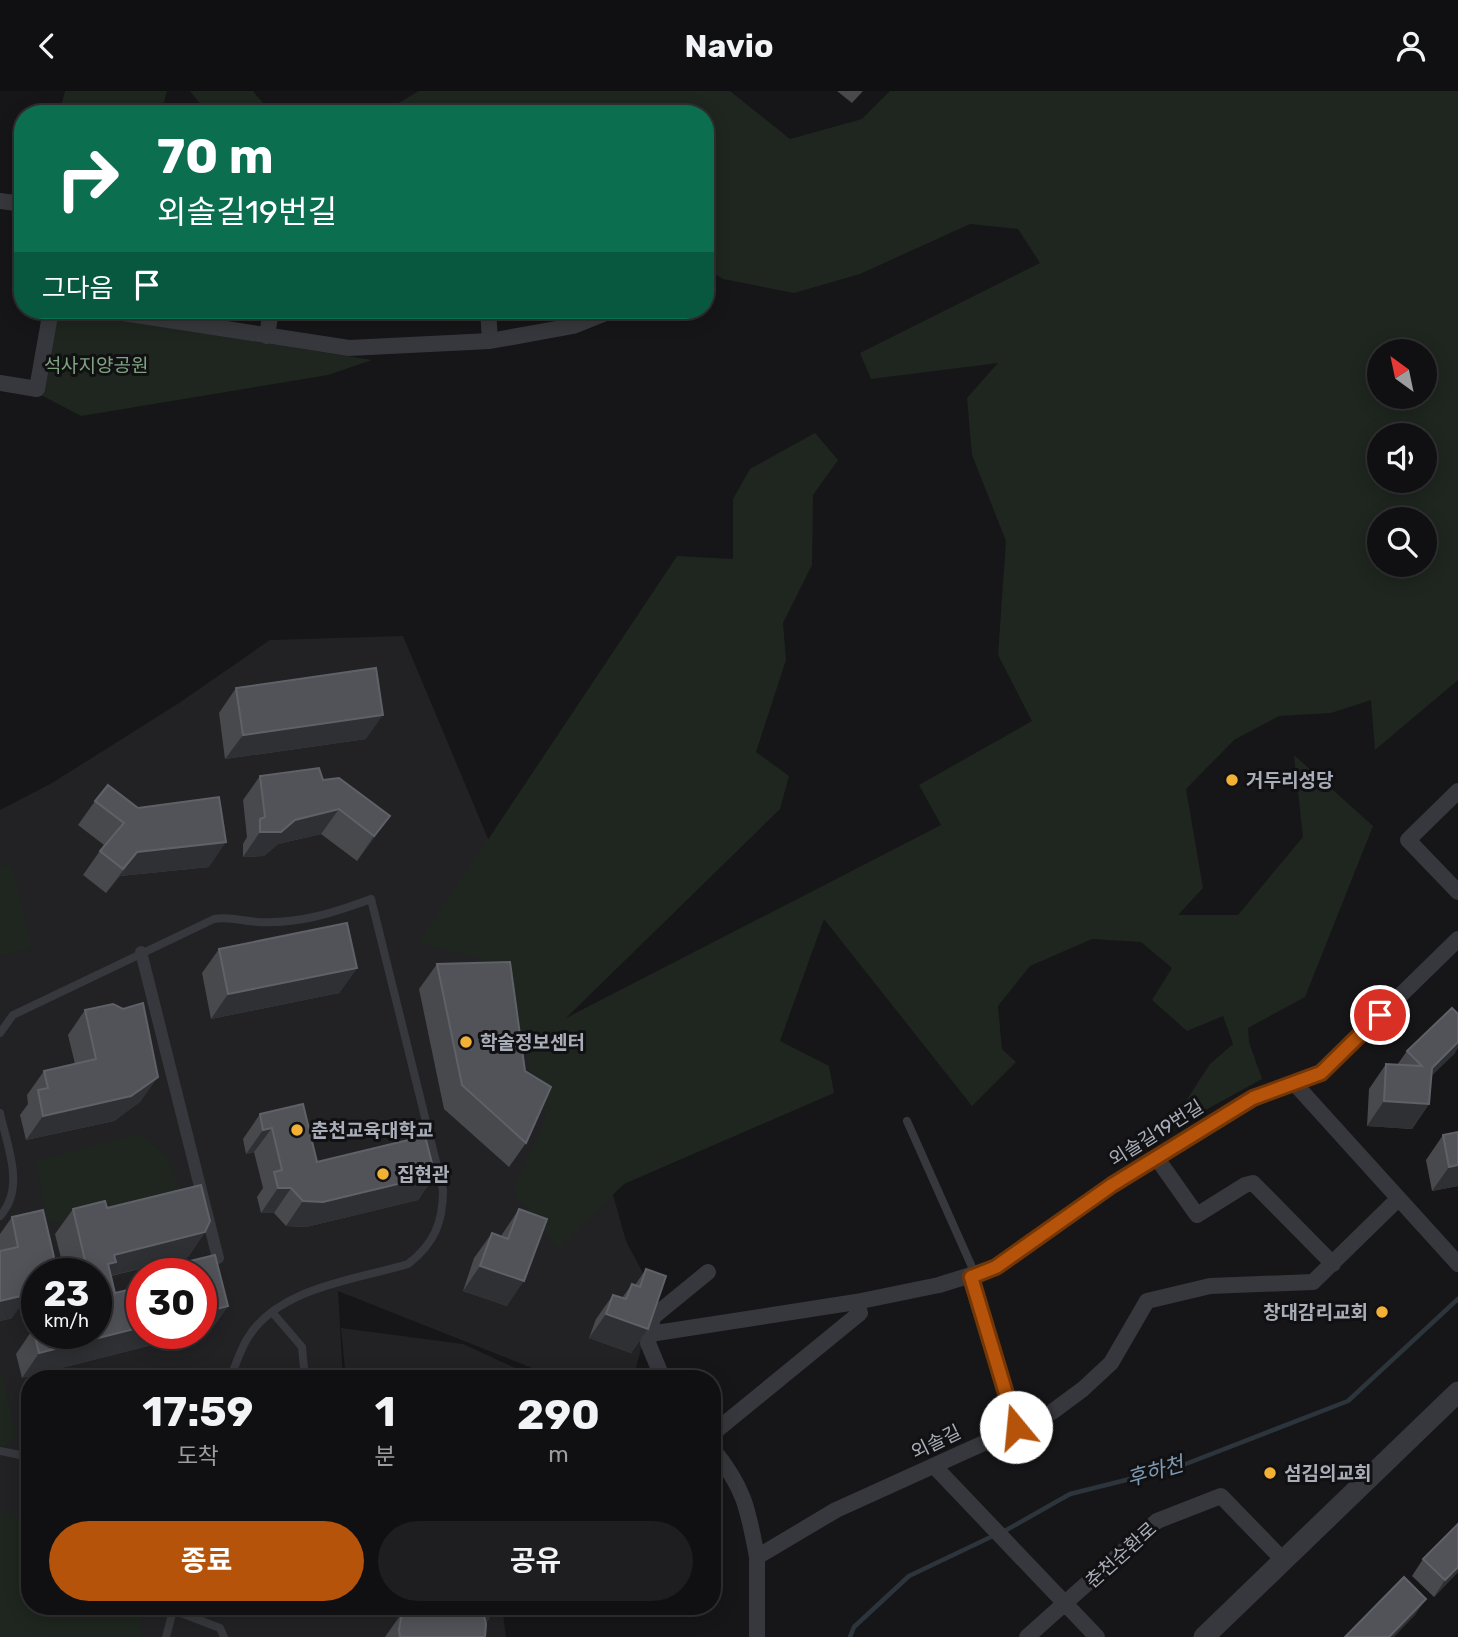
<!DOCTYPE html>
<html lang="ko">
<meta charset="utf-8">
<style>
:root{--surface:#101012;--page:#1e1e20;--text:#f1f3f6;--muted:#9c9d9f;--line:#303032;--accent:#b45309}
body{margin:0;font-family:Rubik,"Noto Sans KR",sans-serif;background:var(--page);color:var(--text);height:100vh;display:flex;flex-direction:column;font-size:26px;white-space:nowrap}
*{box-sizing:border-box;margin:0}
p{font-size:23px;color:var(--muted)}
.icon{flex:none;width:38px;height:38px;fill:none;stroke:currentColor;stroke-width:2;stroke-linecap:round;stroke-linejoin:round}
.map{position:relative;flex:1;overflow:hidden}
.drawer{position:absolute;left:21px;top:1279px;width:700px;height:245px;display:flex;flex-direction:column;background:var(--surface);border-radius:28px;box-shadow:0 4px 18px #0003,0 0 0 2px var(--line)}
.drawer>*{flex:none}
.banner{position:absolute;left:14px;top:14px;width:700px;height:214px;border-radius:28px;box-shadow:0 4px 18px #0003,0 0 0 2px var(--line);background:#0b6e4f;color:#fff;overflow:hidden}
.needle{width:46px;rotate:327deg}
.tools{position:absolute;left:1367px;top:248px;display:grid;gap:14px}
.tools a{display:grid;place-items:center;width:70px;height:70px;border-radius:50%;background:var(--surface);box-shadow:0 4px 18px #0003,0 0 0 2px var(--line);font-size:35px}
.speed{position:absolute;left:21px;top:1167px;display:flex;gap:14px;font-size:35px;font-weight:700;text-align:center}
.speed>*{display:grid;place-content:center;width:91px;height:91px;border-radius:50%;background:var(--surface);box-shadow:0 4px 18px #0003,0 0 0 2px var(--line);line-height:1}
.speed small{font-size:18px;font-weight:400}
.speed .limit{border:10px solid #d22;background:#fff;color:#111}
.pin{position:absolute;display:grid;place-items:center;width:60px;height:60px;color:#fff;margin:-30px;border:4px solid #fff;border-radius:50%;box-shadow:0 2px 7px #0007}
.me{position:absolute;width:77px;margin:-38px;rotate:343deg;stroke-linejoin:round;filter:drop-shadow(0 0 5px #0008)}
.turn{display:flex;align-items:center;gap:24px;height:147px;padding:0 28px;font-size:32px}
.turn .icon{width:91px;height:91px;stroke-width:2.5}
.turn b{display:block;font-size:49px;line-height:60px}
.then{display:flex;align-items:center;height:66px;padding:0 28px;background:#0003;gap:14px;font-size:26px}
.eta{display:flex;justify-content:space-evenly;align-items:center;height:119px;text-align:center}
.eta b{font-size:42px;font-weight:700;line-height:49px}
.primary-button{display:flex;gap:14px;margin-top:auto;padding:14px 28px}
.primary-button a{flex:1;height:80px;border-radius:42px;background:var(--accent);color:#fff;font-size:28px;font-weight:700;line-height:80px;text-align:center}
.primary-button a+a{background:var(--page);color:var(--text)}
header{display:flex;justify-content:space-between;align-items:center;height:91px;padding:0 28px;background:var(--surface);font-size:32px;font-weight:700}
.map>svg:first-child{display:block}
.built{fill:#222225;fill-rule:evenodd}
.green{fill:#1e261f;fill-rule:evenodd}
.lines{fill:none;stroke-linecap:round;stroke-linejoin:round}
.stream{stroke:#2c353c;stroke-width:4.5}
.service{stroke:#37383d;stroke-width:8}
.pedestrian{stroke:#37383d;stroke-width:12}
.minor{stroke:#37383d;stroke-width:16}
.tertiary{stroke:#37383d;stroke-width:21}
.wall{fill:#47494d}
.shaded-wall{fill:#2f3033}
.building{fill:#525359;stroke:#5f6168;stroke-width:2}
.route-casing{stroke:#753606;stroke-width:18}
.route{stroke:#b45309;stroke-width:12}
.poi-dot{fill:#f2b134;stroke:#111113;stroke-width:2.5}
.labels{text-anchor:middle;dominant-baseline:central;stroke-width:6;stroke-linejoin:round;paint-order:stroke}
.park-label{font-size:19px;fill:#7fa381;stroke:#111113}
.poi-label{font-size:19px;font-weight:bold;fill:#a8adb8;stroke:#111113;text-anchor:start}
.street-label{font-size:19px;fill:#a8adb8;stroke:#111113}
.water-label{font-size:21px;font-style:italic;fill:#7f9bb3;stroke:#111113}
</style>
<header><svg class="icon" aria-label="back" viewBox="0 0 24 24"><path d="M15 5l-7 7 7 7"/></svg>Navio<svg class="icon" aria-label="person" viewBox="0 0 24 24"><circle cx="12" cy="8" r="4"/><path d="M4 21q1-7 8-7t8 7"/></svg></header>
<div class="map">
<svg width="1458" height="1546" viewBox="0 0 1458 1546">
<rect width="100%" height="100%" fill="#161618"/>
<path class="built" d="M403,545L564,929L626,1150L655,1205L633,1288H560L338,1200L343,1288H30V1516H357L358,1520L385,1516H502L506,1546H0V719L52,692L179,612L270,549ZM37,1183H96V1242H37ZM142,1183H201V1242H142Z
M341,1237L463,1253L539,1288H346Z"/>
<path class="green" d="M65,0H167L161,23H59Z
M190,0H253L272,23H208Z
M419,0H730L790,48L862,28L890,0H1458V589L1375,659L1371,609L1331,622L1279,625L1234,649L1186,698L1203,797L1178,824H1238L1303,746L1294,664L1373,735L1305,906L1248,937L1249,951L1262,988L1187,1029L1182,1016L1210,973L1233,953L1223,925L1187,940L1152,909L1172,877L1141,851L1092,848L1030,875L998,915L1002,958L1016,971L972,1015L824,828L780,950L829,975L834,1002L624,1093L557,1158L513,1099L547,1026L517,937L499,873L419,852L677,465L733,468V408L750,378L815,342L838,369L813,404L812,474L783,532L786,569L756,661L789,685L780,718L566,927L941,734L919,694L1032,630L998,564L1006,450L972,364L967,307L998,272L871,288L860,262L1040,172L1018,138L970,133L860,183L794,202L723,188L705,177V23H380ZM1379,261H1424V306H1379ZM1379,345H1424V390H1379ZM1379,429H1424V474H1379Z
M64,220L372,269L328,284L81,325L41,304L55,227Z
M11,773L32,857L0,865V776Z
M140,1043L166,1064L184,1106L48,1133L35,1070Z
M0,1287H3L16,1345L5,1356L0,1354Z
M0,1420L30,1426V1516H141V1546H0Z"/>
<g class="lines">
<path class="stream" d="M1003,1441L1070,1403L1178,1376L1348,1310L1458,1208
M850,1546L854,1536L909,1485L995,1444"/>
<path class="service" d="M0,942L13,924L214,828C229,825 242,830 258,831C299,833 333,822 371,808L443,1099C443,1132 434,1153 408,1173C355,1189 278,1196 247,1248C240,1260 235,1275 230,1288
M0,1022C7,1055 26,1097 0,1125
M907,1030L976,1185
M272,1221L302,1256L305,1288
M0,1360L30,1366
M173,1519L220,1537L224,1546
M166,1546L174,1516"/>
<path class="pedestrian" d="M141,861L218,1167"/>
<path class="minor" d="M0,110L23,113
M104,219L349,257L490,250L573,235L613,219
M488,219L490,250
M267,245L271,219
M0,292L37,298L51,219
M1458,700L1408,749L1458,801
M1295,993L1458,1173
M1156,1066L1197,1124L1245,1094L1253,1092L1333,1173
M970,1186L1016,1336
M650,1243L856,1211
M663,1288L648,1252L653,1226L708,1181
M712,1343L860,1222L856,1211L939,1194L996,1176L1112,1094L1253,1007L1321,982L1458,848
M712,1357C744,1396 748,1417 757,1466
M935,1376L1097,1546
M757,1546V1466L836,1419L1052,1321L1083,1298L1111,1272L1147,1210L1210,1195L1313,1191L1398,1108
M1027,1546L1157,1430L1221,1405L1284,1470"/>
<path class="tertiary" d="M1204,1546L1458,1301"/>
</g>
<path class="wall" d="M837,0H863L852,12Z
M236,597L366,648L225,668L219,622Z
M260,685L323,689L390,725L357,770L321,743L278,753L264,765L243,766V753L247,746L243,709Z
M95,710L209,776L120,785L106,802L83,784L104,754L78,734Z
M219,858L357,877L339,902L211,928L202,882Z
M437,873L526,1052L509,1076L444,1018L419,898Z
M85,919L141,1010L114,1030L26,1049L20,1024L28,1013L27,1004L44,980L75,973L68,944Z
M1407,960L1455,962L1431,985L1429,1013L1412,1038L1367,1035L1369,998L1386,973L1397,974Z
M260,1023L317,1071L435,1084L418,1109L306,1136L286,1135L274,1122H261L257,1106L263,1097L254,1061L246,1063L243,1048Z
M1443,1044L1458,1095L1432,1100L1426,1069Z
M201,1094L210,1130L205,1141L188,1166L111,1185L115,1202L132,1198L136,1214L142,1213V1242H199L22,1287L16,1263L33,1238L37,1237V1242H96V1183H65L55,1143L73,1118L105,1110L107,1117Z
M519,1118L507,1215L463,1200L474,1167L492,1142L501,1145Z
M43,1119L12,1227L0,1230V1143L12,1126Z
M215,1164L228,1215L210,1240L201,1242V1183H178L186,1171Z
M646,1178L648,1238L631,1262L589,1247L596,1228L613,1204L622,1207L632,1193L635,1194Z
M1423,1468L1458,1481L1434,1506L1412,1485Z
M406,1516H497L486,1532L485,1546H385Z"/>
<path class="shaded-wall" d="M383,624L366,648L225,668L243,644Z
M339,718L321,743L278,753L264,765L243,766L260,741L295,729Z
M390,725L373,749L357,770L374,745Z
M226,751L209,776L120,785L106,802L137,761Z
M357,877L339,902L211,928L228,903Z
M1458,951V957L1455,962L1415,1001L1432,977Z
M158,986L141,1010L114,1030L26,1049L43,1025Z
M1384,1010L1429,1013L1412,1038L1367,1035Z
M272,1037L254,1061L246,1063L263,1039Z
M1458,1074V1095L1432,1100L1449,1076Z
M435,1084L418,1109L306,1136L286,1135L303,1110Z
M278,1097H291L274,1122H261Z
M205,1141L188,1166L105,1186L96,1191L114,1164Z
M480,1175L524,1190L507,1215L463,1200Z
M93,1177L88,1183H84L87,1178Z
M29,1203L12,1227L0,1230V1210Z
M228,1215L210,1240L201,1242V1222Z
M606,1223L648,1238L631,1262L589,1247Z
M142,1236V1242H199L22,1287L39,1262Z
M1458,1476V1481L1434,1506L1445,1489Z
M1426,1508L1415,1524L1394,1546H1389Z
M233,1516H278L230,1519Z
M482,1516H497L481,1539Z"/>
<path class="building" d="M376,577L383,624L243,644L236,597Z
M319,677L323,689L339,687L390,725L374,745L339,718L295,729L281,741H260V728L265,726L260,685Z
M108,694L138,717L219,706L226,751L137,761L123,778L100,760L124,732L95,710Z
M347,832L357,877L228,903L219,858Z
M510,871L525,980L551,996L526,1052L462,994L437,873Z
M143,912L158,986L131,1005L43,1025L38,999L48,997L44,980L96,968L85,919L113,913L123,918Z
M1452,917L1458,923V951L1432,977L1429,1013L1384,1010L1386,973L1422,975L1407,960Z
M303,1013L317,1071L425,1045L435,1084L323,1111L303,1110L291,1097H278L274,1081L282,1079L272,1037L263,1039L260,1023Z
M1458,1041V1074L1449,1076L1443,1044Z
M201,1094L210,1130L205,1141L114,1164L116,1171L108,1173L115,1202L132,1198L136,1214L142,1213V1236L39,1262L33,1238L37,1237V1242H96V1223L103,1221L96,1191V1183H94L93,1177L87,1178L73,1118L105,1110L107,1117Z
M519,1118L547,1128L524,1190L480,1175L492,1142L508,1148Z
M43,1119L54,1166L43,1183H37V1192L29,1203L0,1210V1160L18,1156L12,1126Z
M215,1164L228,1215L201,1222V1183H189L186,1171Z
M646,1178L666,1185L648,1238L606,1223L613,1204L626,1208L632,1193L640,1196Z
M1458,1433V1476L1445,1489L1423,1468Z
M1404,1486L1426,1508L1389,1546H1345Z
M406,1516H487H482L486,1533L485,1546H400L399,1539L402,1521Z"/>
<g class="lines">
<g class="route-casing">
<path id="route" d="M1016,1336L971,1186L996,1176L1112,1094L1253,1007L1321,982L1380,924"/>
</g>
<use href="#route" class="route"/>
</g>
<g class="poi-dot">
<circle cx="1232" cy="689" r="7"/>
<circle cx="466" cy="951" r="7"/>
<circle cx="297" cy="1039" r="7"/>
<circle cx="383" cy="1083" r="7"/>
<circle cx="1382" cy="1221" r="7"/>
<circle cx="1270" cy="1382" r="7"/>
</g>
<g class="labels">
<g class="park-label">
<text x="96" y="274">석사지양공원</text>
</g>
<g class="poi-label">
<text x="1246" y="689">거두리성당</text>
<text x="480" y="951">학술정보센터</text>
<text x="311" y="1039">춘천교육대학교</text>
<text x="397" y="1083">집현관</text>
<text x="1368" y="1221" text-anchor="end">창대감리교회</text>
<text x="1284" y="1382">섬김의교회</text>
</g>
<g class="street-label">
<text transform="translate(1156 1042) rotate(-32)">외솔길19번길</text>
<text transform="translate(936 1351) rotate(-26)">외솔길</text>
<text transform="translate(1121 1464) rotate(-42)">춘천순환로</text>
</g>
<g class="water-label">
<text transform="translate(1155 1380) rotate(-16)">후하천</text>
</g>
</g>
</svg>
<div class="tools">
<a><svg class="needle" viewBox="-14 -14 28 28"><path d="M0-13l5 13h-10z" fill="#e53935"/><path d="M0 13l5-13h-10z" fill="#9c9d9f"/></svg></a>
<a><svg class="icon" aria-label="sound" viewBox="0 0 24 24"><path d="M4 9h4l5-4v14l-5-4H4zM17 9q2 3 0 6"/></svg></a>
<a><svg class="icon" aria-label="search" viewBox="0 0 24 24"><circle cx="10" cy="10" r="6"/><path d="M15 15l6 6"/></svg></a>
</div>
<div class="speed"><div>23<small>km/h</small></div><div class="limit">30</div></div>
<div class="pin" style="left:1380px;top:924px;background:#d93025"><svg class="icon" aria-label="arrive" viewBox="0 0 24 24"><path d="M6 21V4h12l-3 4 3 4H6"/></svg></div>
<svg class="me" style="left:1016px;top:1336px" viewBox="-20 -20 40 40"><circle r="19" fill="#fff"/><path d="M0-13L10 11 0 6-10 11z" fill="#b45309"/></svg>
<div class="banner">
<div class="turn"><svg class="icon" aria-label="right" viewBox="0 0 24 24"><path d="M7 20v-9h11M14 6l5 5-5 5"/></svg><div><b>70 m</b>외솔길19번길</div></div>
<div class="then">그다음<svg class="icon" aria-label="arrive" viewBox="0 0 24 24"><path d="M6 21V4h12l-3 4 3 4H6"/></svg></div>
</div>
<section class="drawer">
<div class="eta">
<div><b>17:59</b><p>도착</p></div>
<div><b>1</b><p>분</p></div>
<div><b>290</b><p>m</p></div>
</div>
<div class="primary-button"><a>종료</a><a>공유</a></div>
</section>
</div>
